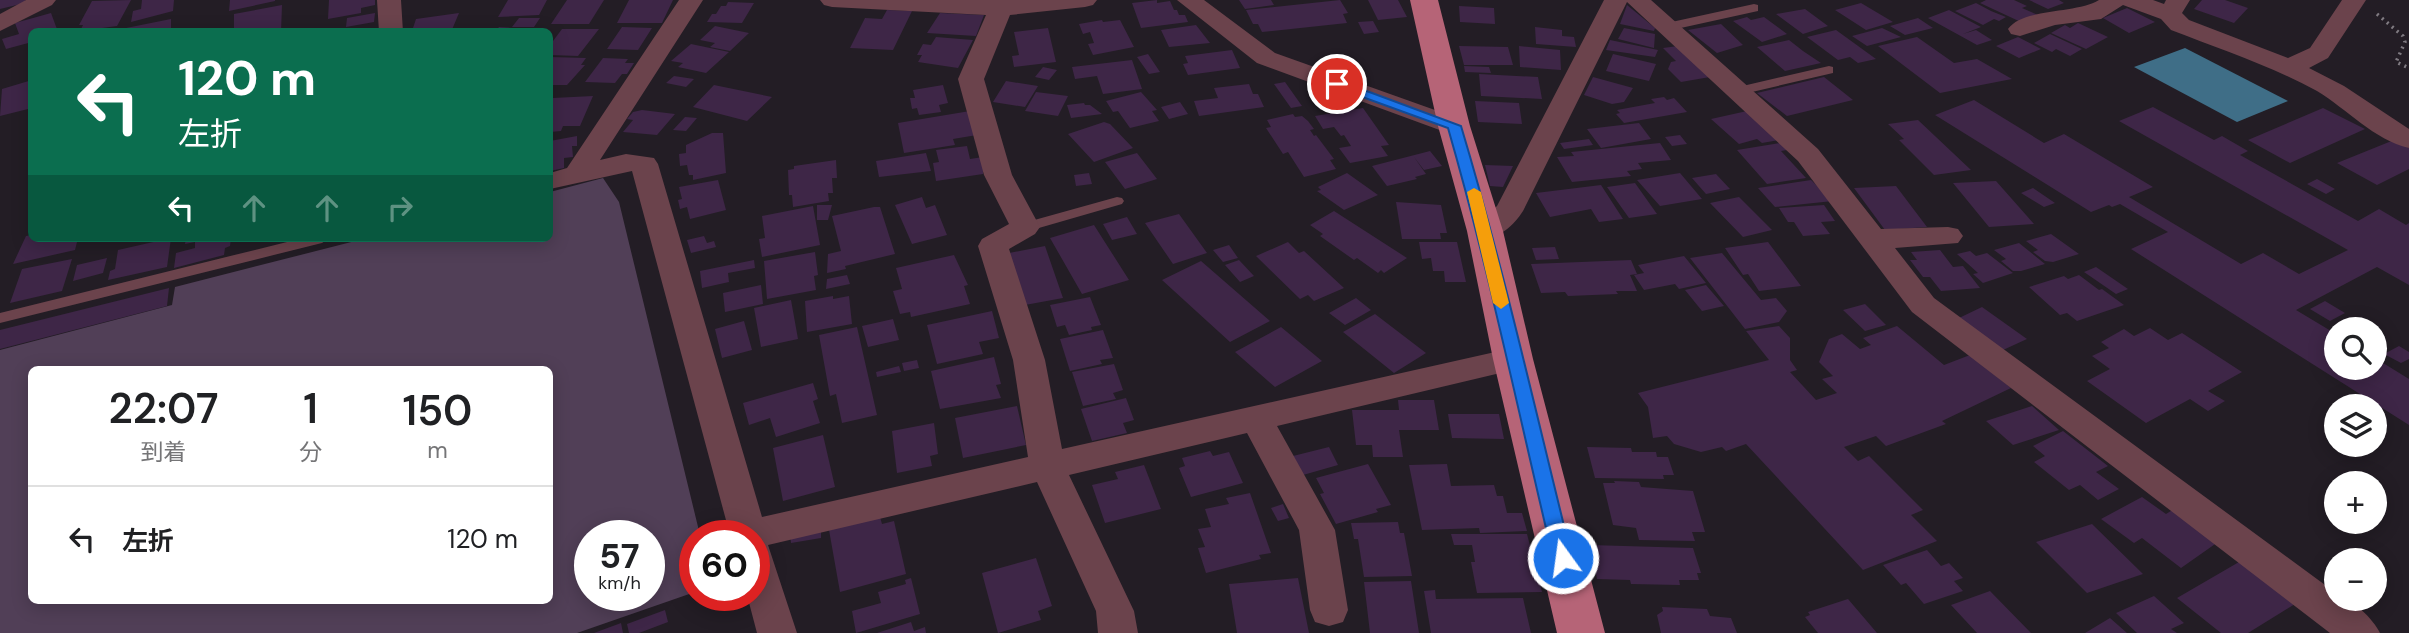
<!DOCTYPE html>
<html lang="ja">
<meta charset="utf-8">
<style>
:root{--surface:#fff;--page:#f2f2f2;--text:#202124;--muted:#757577;--line:#e0e0e0}
body{margin:0;font-family:"DM Sans","Noto Sans JP",sans-serif;background:var(--page);color:var(--text);height:100vh;display:flex;flex-direction:column;font-size:26px;white-space:nowrap}
*{box-sizing:border-box;margin:0}
p{font-size:23px;color:var(--muted)}
.icon{flex:none;width:38px;height:38px;fill:none;stroke:currentColor;stroke-width:2;stroke-linecap:round;stroke-linejoin:round}
.map{position:relative;flex:1;overflow:hidden}
.drawer{position:absolute;left:28px;top:366px;width:525px;height:238px;display:flex;flex-direction:column;background:var(--surface);border-radius:10px;box-shadow:0 4px 18px #0003}
.drawer>*{flex:none}
.top-card{position:absolute;left:28px;top:28px;width:525px;height:214px;border-radius:10px;box-shadow:0 4px 18px #0003;background:#0b6e4f;color:#fff;overflow:hidden}
.buttons{position:absolute;left:2324px;top:317px;display:grid;gap:14px}
.buttons a{display:grid;place-items:center;width:63px;height:63px;border-radius:50%;background:var(--surface);box-shadow:0 4px 18px #0003;font-size:35px}
.speed{position:absolute;left:574px;top:520px;display:flex;gap:14px;font-size:35px;font-weight:700;text-align:center}
.speed>*{display:grid;place-content:center;width:91px;height:91px;border-radius:50%;background:var(--surface);box-shadow:0 4px 18px #0003;line-height:1}
.speed small{font-size:18px;font-weight:400}
.speed .limit{border:10px solid #d22;background:#fff;color:#111}
.pin{position:absolute;display:grid;place-items:center;width:60px;height:60px;color:#fff;margin:-30px;border:4px solid #fff;border-radius:50%;box-shadow:0 2px 7px #0007}
.me{position:absolute;width:77px;margin:-38px;rotate:346deg;stroke-linejoin:round;filter:drop-shadow(0 0 5px #0008)}
.turn{display:flex;align-items:center;gap:24px;height:147px;padding:0 35px;font-size:32px}
.turn .icon{width:91px;height:91px;stroke-width:2.5}
.turn b{display:block;font-size:49px;line-height:60px}
.lanes{display:flex;align-items:center;height:66px;padding:0 35px;background:#0003;justify-content:center;gap:35px;direction:ltr}
.lanes .off{opacity:.35}
.eta{display:flex;justify-content:space-evenly;align-items:center;height:119px;text-align:center}
.eta b{font-size:42px;font-weight:600;line-height:49px}
ul{padding:0;list-style:none}
li{display:flex;align-items:center;gap:21px;height:105px;padding:0 35px;border-top:2px solid var(--line)}
li div{flex:1}
li b{display:block;font-size:26px}
li em{font-style:normal}
.map>svg:first-child{display:block}
.green{fill:#513f57;fill-rule:evenodd}
.water{fill:#3f6e87}
.building{fill:#3e2647}
.lines{fill:none;stroke-linecap:round;stroke-linejoin:round}
.path{stroke:#7f7a81;stroke-width:3.5;stroke-dasharray:2 4.5;stroke-linecap:butt}
.lane{fill:#6b434c;fill-rule:evenodd}
.street{fill:#6b434c;fill-rule:evenodd}
.primary{fill:#b66477;fill-rule:evenodd}
.route{fill:#1a73e8;stroke:#114b97;stroke-width:2}
.slow{fill:#f59e0b}
</style>
<div class="map">
<svg width="2409" height="633" viewBox="0 0 2409 633">
<rect width="100%" height="100%" fill="#231d25"/>
<path class="green" d="M603,178L619,202L700,535L695,536V592L577,633H0V350L172,305L175,287L367,238H550V192ZM32,369H550V600H32ZM590,536H649V595H590Z"/>
<path class="water" d="M2185,48L2288,101L2237,122L2134,67Z"/>
<path class="building" d="M0,0H25V3L0,9Z
M131,0L117,26L80,31L83,25H79L92,1Z
M142,0H174L173,11L131,22L133,11L141,9Z
M230,0H275V1L229,11Z
M329,0H375V5L361,8V13L328,19Z
M508,0H547L539,15L498,17Z
M567,0H604L589,24H551Z
M629,0H673L662,23H617Z
M1157,0V3L1170,1L1174,10H1177L1179,15H1185L1188,22L1141,28L1132,3Z
M1239,0H1271L1274,5L1245,9Z
M1340,0L1348,13L1343,14L1347,23L1262,32L1258,24H1253L1246,10Z
M1368,0H1398L1407,17L1378,20Z
M1986,0H2014L2027,6L2022,8L2038,15L2023,23L1980,3Z
M2029,0H2059L2064,3L2048,9Z
M2202,0H2225L2248,8L2234,23L2194,9Z
M728,2L754,3L742,23L707,22L712,14H716L721,6H726Z
M1861,3L1893,22L1866,30L1835,10Z
M1976,3L1991,11L2006,17L1999,21L1994,19L1983,25L1955,11Z
M282,5L281,32H234V14Z
M1627,5L1655,28L1654,31L1620,24Z
M1459,6L1494,8L1495,24L1460,22Z
M2127,8L2155,22L2129,33L2103,18Z
M1805,9L1828,26L1803,34L1776,14Z
M887,10L912,11L893,50L850,48L865,18L882,19Z
M1949,10L1981,27L1963,34L1976,30L1992,40L1977,45L1928,18Z
M51,13L58,32H32V42L6,49L2,39L19,34L15,23Z
M375,13L374,22L346,27L347,18Z
M459,13L451,32H408L413,28L416,19Z
M940,13L984,15L976,36L927,33Z
M1747,17L1751,20L1764,17L1787,34L1762,42L1733,21Z
M519,18H540L534,27H512Z
M1918,18L1933,28L1905,35L1890,26Z
M171,19V32H116V30Z
M1102,20L1103,22L1120,20L1134,47L1093,55L1088,44L1094,43L1090,32L1083,34L1079,24Z
M1373,21L1379,32L1364,34L1358,22Z
M2078,23L2108,37L2086,49L2051,33L2065,25L2070,28Z
M1721,24L1743,45L1717,53L1688,30Z
M1196,25L1210,43L1169,47L1161,30Z
M715,26L749,33L730,51L710,47L715,43L700,40Z
M499,27L512,28H535L533,32H495Z
M622,27L652,28L638,50L607,49Z
M1535,27L1562,30V36L1574,37L1576,47L1536,44Z
M1048,28L1056,62L1014,67L1012,56L1019,55L1014,32Z
M1624,28L1655,34L1654,48L1618,39Z
M1882,28L1901,37L1867,46L1852,36Z
M562,29H599L578,56L550,55V45Z
M1836,30L1876,59L1858,63L1850,57L1838,60L1807,37Z
M2050,34L2082,49L2070,56L2056,49L2052,52L2034,43Z
M936,37L973,40L958,68L918,62L922,55H917L923,44L931,45Z
M1917,37L1954,63L1977,59L2012,79L1940,93L1878,46Z
M2018,37L2041,49L2019,58L1996,46Z
M1610,40L1658,50L1655,57L1606,50Z
M1789,40L1803,51L1821,63L1785,71L1757,47Z
M691,44L729,52L706,73L678,67L683,63L671,61Z
M1459,46L1508,47L1513,65H1464Z
M1519,46L1560,50L1561,70L1520,67Z
M1678,46L1710,77L1681,82L1668,69L1671,62L1676,61L1663,48Z
M1232,50L1240,68L1188,75L1183,64L1188,63L1185,56Z
M1148,54L1160,72L1149,74L1137,57Z
M1613,54L1656,64L1649,81L1606,71Z
M550,57L586,58L581,65H585L567,85H550Z
M603,58L628,59L625,63H634L627,74H622L615,83L585,82Z
M1132,60L1142,89L1103,94L1097,76L1075,79L1072,67Z
M1464,66L1489,67L1491,73L1465,72Z
M1043,67L1057,70L1049,80L1035,77Z
M1479,74L1538,77L1542,99L1481,96Z
M674,76L694,79L686,87L666,83Z
M1593,77L1633,88L1624,102L1612,104L1584,95Z
M1824,77L1853,100L1787,116L1757,93Z
M32,80V108L0,116L2,89Z
M1006,81L1038,86L1025,107L993,102Z
M1285,82L1302,106L1291,108L1274,84Z
M1249,84L1253,94H1258L1264,107L1199,116L1194,101L1218,98L1214,88Z
M714,85L772,97L747,121L693,107Z
M943,85L948,103L939,105L941,112L919,115L917,108L912,109L910,98H915L913,90Z
M1036,92L1068,96L1058,116L1025,111Z
M1141,92L1157,110L1152,111L1159,121L1130,128L1118,111L1113,112L1106,101Z
M593,96L580,126H563L561,131L550,132V106L553,98Z
M1664,97L1667,100L1674,98L1687,112L1624,123L1616,114L1620,113L1617,110L1655,103L1651,99Z
M1974,100L2044,143L2064,134L2153,187L2129,197L2241,264L2263,253L2299,274L2348,250L2119,121L2153,107L2214,140L2222,136L2248,151L2240,155L2358,221L2379,209L2406,225L2409,223V285L2377,267L2296,310L2336,334V368H2375V358L2409,379V425L2131,249L2168,232L2120,204L2112,207L2109,205L2091,212L1935,115Z
M1475,101L1519,103L1522,124L1478,122Z
M1180,102L1188,114L1169,119L1161,107Z
M1084,103L1085,105H1090L1102,114L1071,118L1067,105Z
M1363,108L1389,145L1381,146L1388,156L1350,163L1339,148L1351,146L1344,135L1341,136L1334,127L1323,129L1315,116Z
M2323,108L2365,129L2290,163L2248,140Z
M642,110L675,114L657,135L623,132L633,120L627,119L633,112Z
M970,111L977,135L953,139L955,145L904,153L898,123Z
M1747,111L1779,140L1762,143L1757,139L1739,144L1711,119Z
M1293,114L1295,117L1302,116L1308,121L1314,129L1310,130L1314,136L1316,135L1334,159L1330,160L1336,169L1304,177L1288,152L1283,154L1266,128L1271,127L1267,120Z
M685,117L697,118L686,131L673,130Z
M1918,120L1971,170L1934,175L1899,140L1904,139L1888,124Z
M1104,122L1110,124L1133,148L1094,162L1068,134Z
M1639,123L1651,139L1601,148L1587,129Z
M712,133H723L726,173L693,180V175H689L687,165L680,166L679,154L686,153V145Z
M1680,135L1687,144L1672,146L1665,137Z
M577,136V146H572L573,157L564,158V168L550,171V141Z
M1589,139L1593,145L1564,149L1560,143Z
M2394,140L2409,148V169L2377,185L2337,163Z
M1660,143L1671,160L1638,163L1642,169L1627,171L1631,176L1572,182L1557,157L1574,156L1571,152Z
M1780,143L1787,150L1781,151L1806,178L1767,184L1737,150Z
M967,146L970,159L983,157V174L936,181L933,163L939,162L936,150Z
M1430,151L1442,166L1424,170L1414,157L1426,174L1415,177L1417,179L1387,186L1372,166Z
M926,153L931,171L879,177L876,161Z
M1137,153L1157,179L1125,189L1105,162Z
M836,160L837,178H832L833,193H828L829,201L793,207L792,195H789L788,170L794,169V166Z
M1485,165L1513,166L1503,187L1490,186Z
M1089,173L1092,184L1076,186L1074,175Z
M1347,173L1378,195L1344,210L1317,191L1321,190L1318,187Z
M1680,173L1702,199L1660,206L1637,180Z
M1716,174L1730,189L1706,194L1692,178Z
M2317,179L2335,189L2326,194L2307,184Z
M718,180L726,210L690,219L687,207L680,209L678,200L682,199L679,187Z
M1811,180L1833,201L1775,207L1758,188Z
M1996,181L2034,224L1989,227L1953,183Z
M1635,183L1657,214L1629,218L1607,187Z
M1601,185L1623,219L1599,222L1591,209L1550,217L1536,193Z
M1896,186L1927,227L1885,230L1854,188Z
M2033,188L2055,203L2044,207L2021,193Z
M922,197L926,208L935,205L947,235L912,244L895,205Z
M1739,197L1772,230L1743,237L1710,203Z
M1396,202L1441,205L1447,233H1440L1441,239H1402Z
M817,205H832L828,220H817Z
M1824,205L1835,221L1821,222L1830,234L1803,236L1794,222H1788L1779,208Z
M813,206L820,245L762,257L759,239L765,238L762,216Z
M874,207H880L895,254L845,266L846,269L827,273L828,254L841,251L832,216Z
M1334,211L1407,258L1384,273L1381,270L1378,273L1357,258L1354,260L1320,236L1323,234L1310,225Z
M1179,214L1207,253L1173,264L1145,223Z
M1127,217L1137,234L1112,240L1103,224Z
M1094,225L1129,280L1082,294L1050,238Z
M2051,234L2079,254L2053,262L2045,261L2033,252L2038,250L2026,241Z
M32,235V238H78L75,250L13,264L26,236Z
M704,236L707,243L714,241L716,247L691,253L687,240Z
M171,238L167,267L108,280L110,271L115,269L118,250Z
M186,238H198V242L231,238L230,246L225,248L224,255L174,268L176,253L195,248V242L185,244Z
M1288,242L1299,253L1304,251L1344,288L1314,301L1308,295L1300,299L1256,256Z
M1419,242H1457L1466,282H1445L1444,271H1433L1431,258L1422,259Z
M1768,242L1801,286L1759,291L1748,274L1743,275L1725,248Z
M2019,243L2045,264L2021,271H2013L2001,261L2006,259L1994,250Z
M1229,245L1238,258L1223,262L1213,250Z
M1045,246L1063,298L1025,305L1009,253Z
M1555,247L1559,259L1536,260L1532,248Z
M1940,250L1953,267L1963,266L1980,288L1941,291L1930,277H1923L1910,260H1917L1911,252Z
M1970,251L1976,256L1987,253L2013,273L1983,283L1973,274L1978,273L1957,254Z
M815,252L818,275L814,276L816,290L767,299L764,261Z
M1722,253L1761,300L1776,298L1787,311L1779,322L1745,329L1690,258Z
M954,255L968,285L964,286L970,304L911,317L910,312L900,314L893,291L902,289L896,268Z
M1684,256L1706,283L1679,289L1675,284L1644,290L1634,275L1644,273L1638,265Z
M107,258L103,273L73,281L77,265Z
M72,259L62,291L10,303L22,269Z
M754,260L755,268L728,273L729,282L702,288L700,271Z
M1239,260L1254,276L1240,282L1225,265Z
M1631,260L1637,274L1630,275L1637,291H1616L1618,294L1568,296L1565,292L1541,293L1531,264Z
M1201,261L1270,321L1230,342L1162,280Z
M2096,267L2128,289L2116,294L2084,272Z
M847,275L850,284L826,289L827,279Z
M2079,275L2099,290L2102,289L2124,305L2077,321L2067,313L2060,315L2029,287L2064,276L2068,279Z
M761,285L763,304L725,312L723,293Z
M1706,285L1724,306L1702,311L1685,290Z
M169,288L167,306L0,349V330Z
M833,296V299L849,296L852,324L807,332L805,301Z
M1090,297L1101,325L1091,327L1092,330L1069,335L1065,325L1057,327L1050,305Z
M1356,298L1371,310L1345,325L1329,313Z
M791,300L798,339L761,347L754,308Z
M2325,301L2345,313L2330,321L2310,309Z
M1865,304L1886,325L1865,331L1843,310Z
M1982,307L2027,339L2003,350L1959,318Z
M992,311L999,338L979,342L983,354L937,364L927,325Z
M1375,314L1426,353L1394,373L1343,332Z
M893,319L899,340L868,347L862,326Z
M2355,320L2370,329L2342,328Z
M744,321L752,350L722,358L715,329Z
M1779,326L1790,338V360L1797,370L1790,372L1816,400L1837,393L1822,379L1833,376L1819,362L1829,339L1842,334L1860,349L1871,345L1863,338L1897,326L1944,365L1970,355L2011,388L1942,421L1946,424L1886,446L1876,436L1844,447L1858,461L1869,456L1923,510L1911,515L1937,541L1863,570L1746,444L1726,451L1722,447L1701,452L1674,444L1667,436L1653,438L1648,407L1638,393L1769,360L1746,331Z
M857,327L877,415L842,423L836,394L830,396L819,335Z
M1281,327L1322,361L1275,387L1235,352Z
M2150,328L2168,340L2182,333L2242,372L2208,391L2225,401L2208,411L2190,399L2146,423L2087,381L2110,369L2092,356L2109,348L2101,342L2124,329L2134,336Z
M1103,330L1113,358L1100,360L1102,364L1070,371L1060,339Z
M2399,346L2409,352V359L2401,363L2384,354Z
M994,357L1001,384L996,385L1001,398L940,409L931,371Z
M917,360L919,368L904,371L902,363Z
M1114,364L1123,390L1113,393L1116,399L1083,406L1072,372Z
M899,366L901,372L877,377L876,372Z
M813,383L818,399L813,401L820,423L776,437L770,418L749,425L743,403Z
M1126,398L1134,420L1123,423L1127,433L1092,441L1081,409Z
M1398,400H1434L1439,430H1399L1403,457H1373L1372,445H1356L1352,410H1399Z
M1017,406L1026,445L963,458L955,418Z
M2032,406L2059,430L2013,445L1986,421Z
M1448,414H1499L1504,439L1452,438Z
M934,423L938,454L930,456L932,466L897,473L892,431Z
M2063,431L2108,466L2096,472L2119,489L2098,500L2080,485L2069,490L2034,462L2045,456L2033,446Z
M823,435L835,487L783,501L773,448Z
M1329,447L1338,465L1303,475L1293,456Z
M1587,447L1631,448L1632,452H1656L1657,457H1668L1674,475H1663L1664,479L1595,478Z
M1210,451L1213,456L1229,452L1243,483L1191,497L1179,468L1185,466L1182,458Z
M1368,464L1391,505L1376,509L1378,512L1336,524L1320,494L1324,493L1316,478Z
M1447,464L1451,486L1494,485L1497,496H1503L1507,513H1522L1527,531L1480,533L1479,528L1422,530L1409,465Z
M1144,465L1161,509L1105,523L1092,485L1118,479L1115,472Z
M1614,481L1639,482L1641,487L1693,491L1705,532H1692L1695,541L1639,540L1636,528L1613,525L1603,483H1615Z
M1250,493L1271,553L1259,555L1261,559L1206,573L1198,548L1205,547L1198,529L1211,527L1205,509L1229,504L1226,498Z
M2142,497L2166,514L2174,509L2218,542L2181,568L2142,538L2134,543L2101,519Z
M1283,504L1289,518L1278,521L1271,508Z
M880,517L882,524L894,521L906,574L840,592L829,530Z
M1398,522L1400,533H1404L1412,576L1364,577L1358,539H1354L1351,523Z
M2092,524L2143,574L2087,593L2036,542Z
M821,527V538L791,543L790,533Z
M1451,534H1527L1542,592L1477,593L1471,562H1475L1472,545H1454Z
M1590,545L1693,548L1701,573H1697L1699,580H1679L1680,585L1631,584L1630,580L1597,579Z
M1927,550L1941,566L1949,563L1963,578L1954,581L1963,591L1924,604L1906,583L1901,585L1883,565Z
M1036,558L1052,606L1038,611L1041,620L998,633L982,573Z
M2239,562L2295,604L2248,633H2221L2177,598Z
M911,578L920,614L856,633L852,611L881,603L878,592L906,584L905,580Z
M1298,578L1309,633H1237L1229,584Z
M1411,581L1419,633H1370L1364,582Z
M1435,590L1436,599L1523,598L1531,633H1431L1424,591Z
M1990,591L2031,633H1977L1951,605Z
M2154,596L2184,623L2171,629L2177,633H2137L2116,613Z
M1848,599L1877,633H1818L1805,617L1810,615L1808,612Z
M1662,607L1707,609L1710,616L1731,618L1737,633H1661L1657,615L1663,611Z
M665,610L668,622L639,633H629L627,624Z
M2110,618L2127,633H2085Z
M911,622L914,631L925,627L926,633H877Z
M621,623L623,633H594Z"/>
<g class="lines">
<path class="path" d="M2377,14L2403,36L2405,42L2396,62L2409,68"/>
<path class="lane" d="M1754,4L1758,5V11L1667,31L1661,27L1667,23Z
M1829,66L1833,67V73L1739,95L1733,91L1734,88Z
M1117,197L1122,198L1124,201L1122,204L1025,232L1018,227L1020,224Z
M303,238H329L322,243L0,323V313Z"/>
<path class="street" d="M26,0H56L52,5L0,31V14Z
M377,0H401L403,32H379Z
M679,0H703L600,160L626,154L654,158L658,164L762,517L1028,457L1013,360L978,246L982,239L1009,224L984,175L958,79L986,15L832,7L824,5L820,0H1097L1093,5L1085,7L1010,15L984,79L1012,175L1040,227L1035,234L1009,249L1045,360L1062,449L1513,348L1525,351L1529,359L1525,367L1513,370L1277,426L1335,530L1348,610L1343,622L1329,626L1315,622L1310,610L1299,530L1247,433L1069,475L1134,611L1138,633H1098L1096,611L1037,482L768,545L797,633H757L747,595H754V536L730,535L632,171L550,189V173L567,168Z
M1177,0H1204L1275,53L1463,120L1467,126L1463,132L1454,134L1445,132L1257,63Z
M1604,0H1651L1818,149L1881,229L1948,227L1958,229L1963,236L1958,243L1895,248L1934,298L2336,593V598C2353,598 2373,619 2380,633H2330L1912,312L1798,161L1627,2L1523,211C1513,227 1494,243 1475,238L1470,231L1497,206Z
M2099,0H2153L2164,4L2166,0H2190L2182,13L2189,20L2288,58L2310,48L2342,0H2366L2328,58L2309,68L2344,86L2409,129V148C2374,140 2347,109 2317,91C2271,66 2220,49 2171,30L2161,19L2123,5L2101,19L2055,25L2020,36L2011,34L2008,29C2023,8 2076,14 2099,0Z"/>
<path class="primary" d="M1410,0H1438L1470,126L1503,231L1533,359L1605,633H1557L1493,359L1467,231L1438,126Z"/>
</g>
<path class="route" d="M1337,80L1461,126C1504,269 1536,414 1572,558L1570,564L1563,566L1556,564L1553,558C1519,415 1489,270 1448,128L1332,86V81Z"/>
<path class="slow" d="M1474,188L1481,192L1509,303L1501,309L1493,303L1467,192Z"/>
</svg>
<div class="buttons">
<a><svg class="icon" aria-label="search" viewBox="0 0 24 24"><circle cx="10" cy="10" r="6"/><path d="M15 15l6 6"/></svg></a>
<a><svg class="icon" aria-label="layers" viewBox="0 0 24 24"><path d="M12 4l9 5-9 5-9-5zM3 14l9 5 9-5"/></svg></a>
<a>+</a>
<a>−</a>
</div>
<div class="speed"><div>57<small>km/h</small></div><div class="limit">60</div></div>
<div class="pin" style="left:1337px;top:84px;background:#d93025"><svg class="icon" aria-label="arrive" viewBox="0 0 24 24"><path d="M6 21V4h12l-3 4 3 4H6"/></svg></div>
<svg class="me" style="left:1563px;top:558px" viewBox="-20 -20 40 40"><circle r="17" fill="#1a73e8" stroke="#fff" stroke-width="3"/><path d="M0-11L8 9 0 5-8 9z" fill="#fff"/></svg>
<div class="top-card">
<div class="turn"><svg class="icon" aria-label="left" viewBox="0 0 24 24"><path d="M17 20v-9H6M10 6l-5 5 5 5"/></svg><div><b>120 m</b>左折</div></div>
<div class="lanes"><svg class="icon" aria-label="left" viewBox="0 0 24 24"><path d="M17 20v-9H6M10 6l-5 5 5 5"/></svg><svg class="icon off" aria-label="ahead" viewBox="0 0 24 24"><path d="M12 20V5M6 11l6-6 6 6"/></svg><svg class="icon off" aria-label="ahead" viewBox="0 0 24 24"><path d="M12 20V5M6 11l6-6 6 6"/></svg><svg class="icon off" aria-label="right" viewBox="0 0 24 24"><path d="M7 20v-9h11M14 6l5 5-5 5"/></svg></div>
</div>
<section class="drawer">
<div class="eta">
<div><b>22:07</b><p>到着</p></div>
<div><b>1</b><p>分</p></div>
<div><b>150</b><p>m</p></div>
</div>
<ul>
<li><svg class="icon" aria-label="left" viewBox="0 0 24 24"><path d="M17 20v-9H6M10 6l-5 5 5 5"/></svg><div><b>左折</b></div><em>120 m</em></li>
</ul>
</section>
</div>
